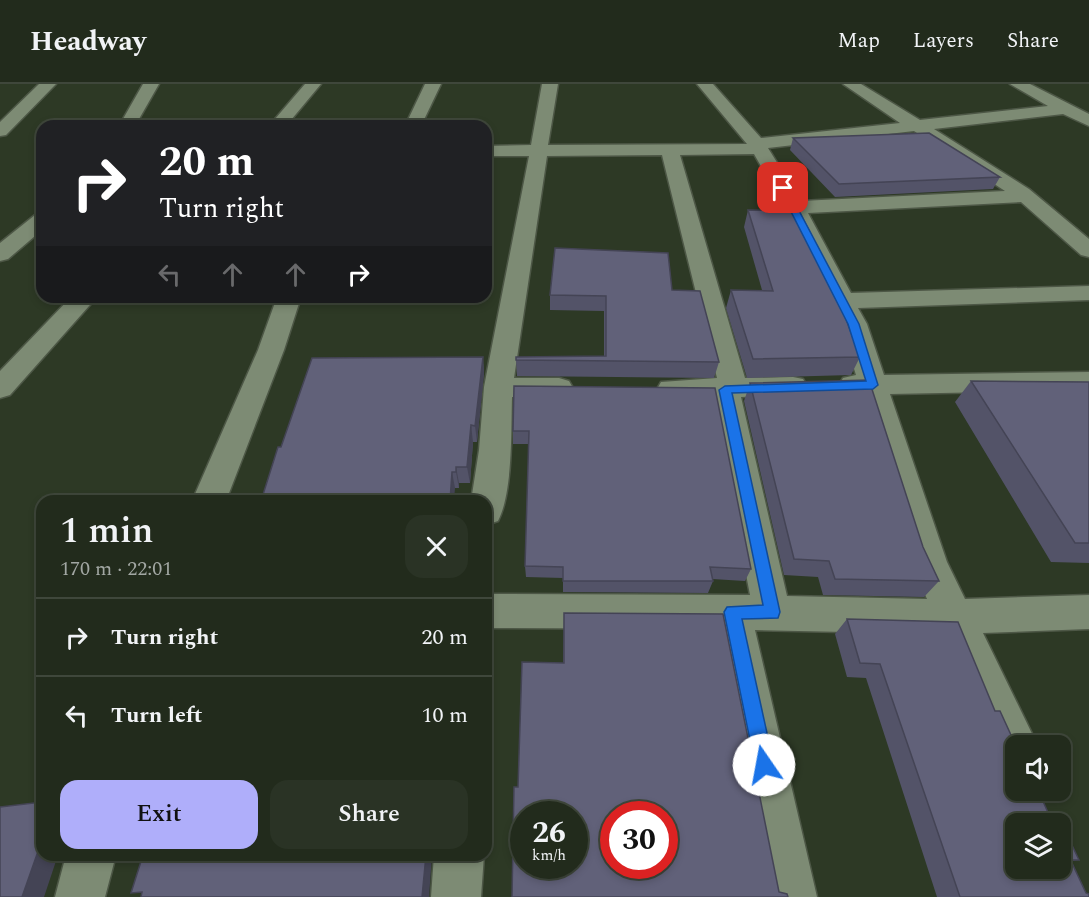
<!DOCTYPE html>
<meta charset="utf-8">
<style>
:root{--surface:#222b1c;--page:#2a3325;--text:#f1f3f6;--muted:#a2a7a3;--line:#3f473b;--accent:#afaefa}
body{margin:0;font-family:Spectral,serif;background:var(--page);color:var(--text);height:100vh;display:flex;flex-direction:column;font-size:22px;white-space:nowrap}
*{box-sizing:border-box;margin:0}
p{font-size:20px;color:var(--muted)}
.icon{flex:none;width:33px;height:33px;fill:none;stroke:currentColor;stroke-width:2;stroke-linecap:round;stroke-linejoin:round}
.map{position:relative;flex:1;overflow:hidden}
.details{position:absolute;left:36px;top:411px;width:456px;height:366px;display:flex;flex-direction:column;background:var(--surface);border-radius:18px;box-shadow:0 3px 9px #0003,0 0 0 2px var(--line)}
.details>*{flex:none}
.hud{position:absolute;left:36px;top:36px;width:456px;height:183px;border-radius:18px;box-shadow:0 3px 9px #0003,0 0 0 2px var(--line);background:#202124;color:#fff;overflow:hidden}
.fabs{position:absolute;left:1005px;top:651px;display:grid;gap:12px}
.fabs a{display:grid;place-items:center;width:66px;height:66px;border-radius:12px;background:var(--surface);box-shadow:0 3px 9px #0003,0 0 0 2px var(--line);font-size:30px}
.speed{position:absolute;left:510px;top:717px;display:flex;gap:12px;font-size:30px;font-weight:700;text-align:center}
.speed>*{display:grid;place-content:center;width:78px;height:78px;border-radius:50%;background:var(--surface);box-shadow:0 3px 9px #0003,0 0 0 2px var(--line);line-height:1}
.speed small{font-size:15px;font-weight:400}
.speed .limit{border:9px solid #d22;background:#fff;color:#111}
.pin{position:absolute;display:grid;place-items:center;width:51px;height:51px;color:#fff;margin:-26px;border-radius:12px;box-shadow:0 3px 9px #0006}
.me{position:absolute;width:66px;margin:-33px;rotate:348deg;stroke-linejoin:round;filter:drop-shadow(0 0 4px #0008)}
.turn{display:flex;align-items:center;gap:21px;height:126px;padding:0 24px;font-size:27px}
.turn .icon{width:78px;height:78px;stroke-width:2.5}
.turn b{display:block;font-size:42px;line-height:51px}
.lanes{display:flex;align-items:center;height:57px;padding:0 24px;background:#0003;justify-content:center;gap:30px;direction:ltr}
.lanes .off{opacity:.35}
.round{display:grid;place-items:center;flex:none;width:63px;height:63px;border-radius:18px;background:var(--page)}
.head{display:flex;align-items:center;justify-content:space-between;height:102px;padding:0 24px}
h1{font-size:36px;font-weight:600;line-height:45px}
.button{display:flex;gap:12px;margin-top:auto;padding:12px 24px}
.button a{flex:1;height:69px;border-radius:18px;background:var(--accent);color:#111;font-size:24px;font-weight:600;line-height:69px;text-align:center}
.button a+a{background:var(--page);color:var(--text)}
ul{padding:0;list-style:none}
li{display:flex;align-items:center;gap:18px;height:78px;padding:0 24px;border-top:2px solid var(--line)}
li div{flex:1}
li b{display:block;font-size:22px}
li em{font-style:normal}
header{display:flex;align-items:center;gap:36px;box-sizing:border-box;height:84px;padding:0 30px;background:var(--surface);border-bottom:2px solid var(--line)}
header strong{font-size:28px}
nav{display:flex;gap:33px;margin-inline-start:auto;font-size:21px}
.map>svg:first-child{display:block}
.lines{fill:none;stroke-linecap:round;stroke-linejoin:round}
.street-casing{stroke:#4d5746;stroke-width:3}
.street{fill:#7d8b74;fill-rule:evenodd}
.wall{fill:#535368}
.shaded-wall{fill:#445}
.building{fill:#616179;stroke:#445;stroke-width:1.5;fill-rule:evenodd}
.route{fill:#1a73e8;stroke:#114b97;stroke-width:1.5}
</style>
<header>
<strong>Headway</strong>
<nav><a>Map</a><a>Layers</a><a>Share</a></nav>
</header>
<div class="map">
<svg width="1089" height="813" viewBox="0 0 1089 813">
<rect width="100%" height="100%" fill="#2d3925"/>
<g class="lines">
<g class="street-casing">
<path id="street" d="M39,0H56L6,51L0,52V38Z
M143,0H159L135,42H119Z
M305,0H321L286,42H269Z
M425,0H441L421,42H405Z
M542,0H558L548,61L747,60L697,0H713L761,54L900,39L843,0H861L920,36L1048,22L1010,0H1030L1089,30V42L1063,30L934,45L1029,105L1089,155V173L1081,171L1021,118L808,129L851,209L1089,202V216L858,224L867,240L884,291L1089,288V306L890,310L947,478L965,515L1089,511V545L983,549L1038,662H1016V685L1000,679L943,550L755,546L817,813H767L716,545L486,544V510L750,511L712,314L671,315L661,312L657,305L661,298L717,294L662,71L547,72L514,294H559L569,297L573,304L569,311L559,314L512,313C511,346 513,408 498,437L486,441V417H471L479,366L484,303L529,72H486V62L531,61ZM914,47L1005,107L801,117L768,64ZM754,70C795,141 833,213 856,291L843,294L839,301L843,308L862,310L911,479L927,515L787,512L741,313L793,311L803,309L807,302L803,295L793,293L745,294L680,71Z
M42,129V146L8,175L0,177V159L35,131Z
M71,213H97L10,311L0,314V287Z
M277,213H301L284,266L226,417H192L258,266Z
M66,771H116L105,813H55Z
M434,771H484L481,813H431Z"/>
</g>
<use href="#street" class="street"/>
</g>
<path class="wall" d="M793,54L1000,93L993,105L835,113L790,66Z
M748,126L860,273L851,291L747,294L726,224L731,206H762L744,143Z
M672,206L719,278L714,294L517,292L516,276L604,272V227L550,226V211Z
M483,273L484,289L477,358H473L470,399H459V404H455L281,363Z
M971,297L1089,298V479L1051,478L955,318Z
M750,299L923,463L939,497L924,513L823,511L818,493L784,491L744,317Z
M514,302L751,485L745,497L712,495L713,497L708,509L563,508V494L526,493L525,482L529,360H513V347Z
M564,529L779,808L788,813L518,703L563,579Z
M847,535L995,627L1050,733L1079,776L1072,777V779L1086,809L1089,813H937L866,594L847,593L835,550Z"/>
<path class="shaded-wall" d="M483,273L484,289L477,358L475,342Z
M471,341L473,358L470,399L467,383Z
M456,383L459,399V404L456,388Z
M452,388L455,404L454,417H450Z
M42,756V771H58L44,813H22Z
M426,771H432L429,813H422Z"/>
<path class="building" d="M929,49L1000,93L839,100L793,54Z
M748,126L799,127L825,178L860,273L753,275L731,206L773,207Z
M555,164L668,169L672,206L700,207L719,278L516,276V273L606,272V212L550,211Z
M483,273L475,342L471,341L467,383H456V388H452L450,417H261L278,363H281L312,274Z
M869,296L923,463L939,497L835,495L829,477L794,475L750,299Z
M971,297L1089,298V459H1075Z
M514,302L715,304L751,485L710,483L713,497H563V483L525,482L529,347H513Z
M564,529L723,530L779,808L787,810L788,813H512L514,703H518L522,578L564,579ZM524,730H574V782H524ZM614,730H664V782H614Z
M847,535L958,538L995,627H1000L1016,662V706H1038L1050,733L1059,734L1079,776H1072V779L1086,809L1089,810V813H960L880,580L860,579ZM1016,740H1060V784H1016Z
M42,718V756L22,813H0V723Z
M143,771H426L422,813H141L142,808L131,809Z"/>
<path class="route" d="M783,102L787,104L859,240L878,301L873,305L732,309L780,528L778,534L742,535L774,681L771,688L764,691L758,688L755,681L724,528L727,523L763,521L719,306L725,302L866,297L848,240L779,104Z"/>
</svg>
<div class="fabs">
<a><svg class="icon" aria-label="sound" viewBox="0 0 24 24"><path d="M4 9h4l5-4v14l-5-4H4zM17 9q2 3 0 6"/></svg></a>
<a><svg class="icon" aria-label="layers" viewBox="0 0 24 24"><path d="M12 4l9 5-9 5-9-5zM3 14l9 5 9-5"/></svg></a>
</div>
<div class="speed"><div>26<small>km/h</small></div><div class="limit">30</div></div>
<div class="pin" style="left:783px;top:104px;background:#d93025"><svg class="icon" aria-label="arrive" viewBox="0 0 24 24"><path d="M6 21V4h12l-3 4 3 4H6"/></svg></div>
<svg class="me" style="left:764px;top:681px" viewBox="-20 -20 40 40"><circle r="19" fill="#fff"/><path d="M0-13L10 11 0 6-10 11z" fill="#1a73e8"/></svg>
<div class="hud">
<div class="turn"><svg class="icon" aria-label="right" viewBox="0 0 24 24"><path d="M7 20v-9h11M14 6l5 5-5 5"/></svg><div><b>20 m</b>Turn right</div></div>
<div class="lanes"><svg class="icon off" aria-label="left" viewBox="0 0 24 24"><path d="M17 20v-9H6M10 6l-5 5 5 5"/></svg><svg class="icon off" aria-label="ahead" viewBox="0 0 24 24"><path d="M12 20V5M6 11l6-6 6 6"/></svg><svg class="icon off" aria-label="ahead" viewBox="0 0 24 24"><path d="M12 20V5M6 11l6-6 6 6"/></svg><svg class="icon" aria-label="right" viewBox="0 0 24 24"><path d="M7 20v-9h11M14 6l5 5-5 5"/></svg></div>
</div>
<section class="details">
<div class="head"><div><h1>1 min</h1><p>170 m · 22:01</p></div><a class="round"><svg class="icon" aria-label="close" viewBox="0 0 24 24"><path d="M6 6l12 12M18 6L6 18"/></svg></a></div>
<ul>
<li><svg class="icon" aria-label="right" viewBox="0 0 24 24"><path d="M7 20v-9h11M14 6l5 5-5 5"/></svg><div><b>Turn right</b></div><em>20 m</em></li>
<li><svg class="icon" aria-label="left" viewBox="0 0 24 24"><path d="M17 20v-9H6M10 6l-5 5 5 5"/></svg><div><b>Turn left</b></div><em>10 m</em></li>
</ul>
<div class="button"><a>Exit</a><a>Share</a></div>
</section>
</div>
